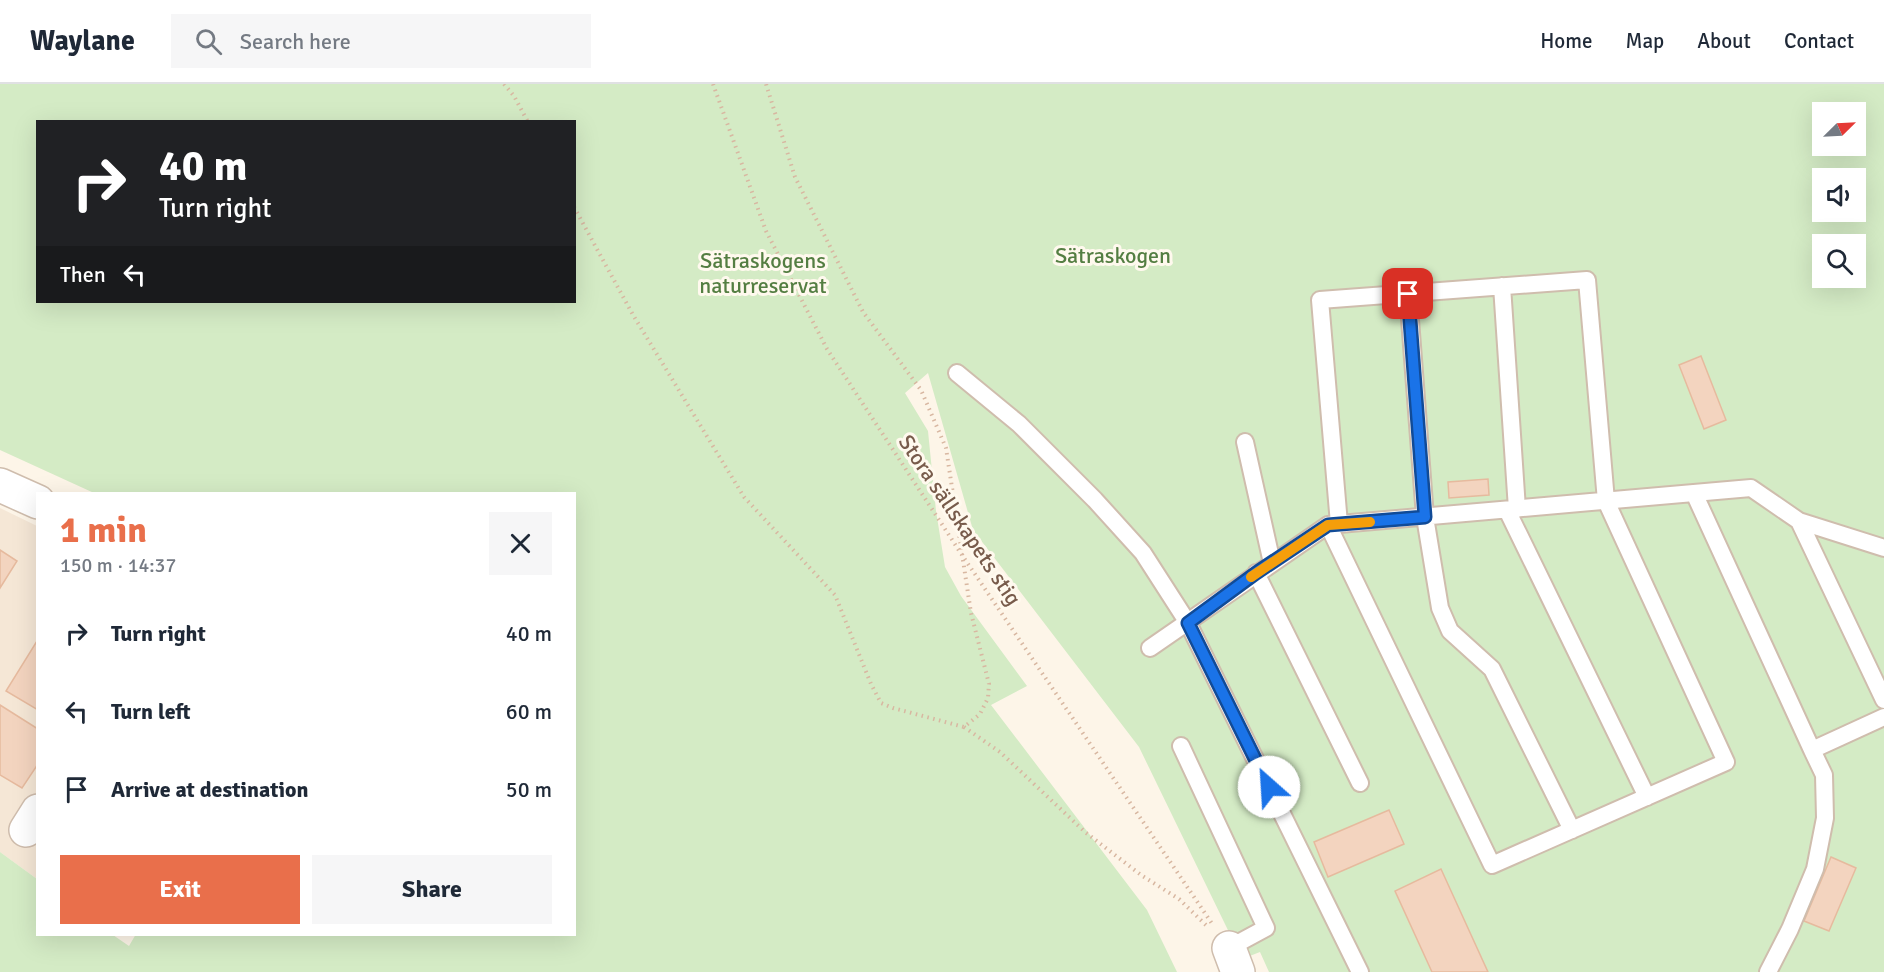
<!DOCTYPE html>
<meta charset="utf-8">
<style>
:root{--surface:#fff;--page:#f6f6f7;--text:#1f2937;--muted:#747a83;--line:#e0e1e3;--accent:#e96f4b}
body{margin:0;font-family:Signika,sans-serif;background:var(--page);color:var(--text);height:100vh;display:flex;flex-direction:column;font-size:22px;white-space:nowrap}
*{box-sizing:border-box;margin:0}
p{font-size:20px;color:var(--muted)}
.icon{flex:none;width:33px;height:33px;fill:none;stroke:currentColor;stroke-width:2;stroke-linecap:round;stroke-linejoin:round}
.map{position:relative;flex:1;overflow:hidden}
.drawer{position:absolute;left:36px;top:408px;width:540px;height:444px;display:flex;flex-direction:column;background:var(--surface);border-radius:0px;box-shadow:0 6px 24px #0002}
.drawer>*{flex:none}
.hud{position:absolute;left:36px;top:36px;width:540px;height:183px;border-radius:0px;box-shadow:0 6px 24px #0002;background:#202124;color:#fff;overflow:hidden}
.needle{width:39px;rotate:66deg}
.controls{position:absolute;left:1812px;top:18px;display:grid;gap:12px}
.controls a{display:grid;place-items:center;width:54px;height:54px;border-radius:0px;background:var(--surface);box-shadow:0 6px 24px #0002;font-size:30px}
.pin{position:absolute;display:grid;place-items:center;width:51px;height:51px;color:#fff;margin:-26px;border-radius:12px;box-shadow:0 3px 9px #0006}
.me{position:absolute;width:66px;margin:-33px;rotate:334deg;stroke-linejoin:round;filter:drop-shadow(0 0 4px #0008)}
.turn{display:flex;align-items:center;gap:21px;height:126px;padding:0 24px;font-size:27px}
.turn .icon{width:78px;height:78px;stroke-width:2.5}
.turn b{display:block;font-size:42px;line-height:51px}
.then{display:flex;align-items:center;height:57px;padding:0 24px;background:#0003;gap:12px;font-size:22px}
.round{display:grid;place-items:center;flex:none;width:63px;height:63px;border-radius:0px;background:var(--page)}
.head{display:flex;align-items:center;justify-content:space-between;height:102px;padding:0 24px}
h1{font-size:36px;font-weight:700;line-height:45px;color:var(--accent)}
.primary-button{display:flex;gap:12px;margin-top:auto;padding:12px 24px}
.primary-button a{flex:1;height:69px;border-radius:0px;background:var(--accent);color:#fff;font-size:24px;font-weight:700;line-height:69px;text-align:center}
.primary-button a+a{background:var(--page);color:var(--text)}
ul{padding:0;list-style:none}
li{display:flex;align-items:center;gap:18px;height:78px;padding:0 24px}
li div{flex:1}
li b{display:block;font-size:22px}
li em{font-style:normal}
header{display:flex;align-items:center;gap:36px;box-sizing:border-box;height:84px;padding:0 30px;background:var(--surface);border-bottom:2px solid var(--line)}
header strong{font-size:28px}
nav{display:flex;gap:33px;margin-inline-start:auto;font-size:21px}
.search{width:420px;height:54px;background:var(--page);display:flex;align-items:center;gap:15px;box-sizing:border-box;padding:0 21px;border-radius:0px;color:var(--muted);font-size:22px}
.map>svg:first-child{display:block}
.residential{fill:#f5e7d6}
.green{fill:#d4ebc5;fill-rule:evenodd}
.building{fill:#f3d4bf;stroke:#e6ba9e;stroke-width:1.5}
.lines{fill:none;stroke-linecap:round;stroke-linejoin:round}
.lane-casing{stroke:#cfbdad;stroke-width:20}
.street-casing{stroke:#cfbdad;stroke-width:36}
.path{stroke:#d8b7a1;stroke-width:4;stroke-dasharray:1.5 4.5;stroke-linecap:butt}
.lane{stroke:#fff;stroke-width:16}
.street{stroke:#fff;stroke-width:33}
.route-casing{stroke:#114b97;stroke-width:15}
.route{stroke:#1a73e8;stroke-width:10}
.slow{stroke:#f59e0b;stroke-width:10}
.labels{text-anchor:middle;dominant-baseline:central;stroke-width:6;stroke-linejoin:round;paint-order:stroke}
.park-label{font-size:22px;fill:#547e42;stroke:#fff9ee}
.street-label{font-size:22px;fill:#785b4b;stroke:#fff9ee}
</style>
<header>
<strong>Waylane</strong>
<div class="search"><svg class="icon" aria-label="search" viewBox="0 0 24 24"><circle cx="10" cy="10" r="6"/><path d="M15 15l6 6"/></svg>Search here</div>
<nav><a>Home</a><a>Map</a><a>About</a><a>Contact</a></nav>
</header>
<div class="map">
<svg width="1884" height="888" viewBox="0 0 1884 888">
<rect width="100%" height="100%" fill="#fdf5e8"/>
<path class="residential" d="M0,424L37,442V795L0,768Z"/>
<path class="green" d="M0,0H1884V888H1269L1260,868L1242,875L1139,663L973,446L928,289L905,309L928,347L936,427L945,483L961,512L1027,602L991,621L1147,826L1177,888H0V768L37,795L38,850L113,851L129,862L136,850H574V410L94,409L0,366ZM1822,28H1856V62H1822ZM38,38H574V218H38ZM1822,94H1856V128H1822ZM1822,160H1856V194H1822Z"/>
<path class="building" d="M1701,272L1726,336L1704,345L1679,281Z
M1488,395L1489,411L1449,414L1448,398Z
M0,466L17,477L0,504Z
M37,557H38V626L6,607Z
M0,621L38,645V680L22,704L0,691Z
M1389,726L1404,760L1328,793L1314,758Z
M1831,773L1856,784L1829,847L1804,837Z
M1441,785L1488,888H1432L1395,807Z"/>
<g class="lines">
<g class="lane-casing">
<path id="lane" d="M1502,202L1517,425
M1408,209L1425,433L1440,524L1450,547L1492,585L1572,746
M957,289L1019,340L1095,416L1143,469L1188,539L1360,888
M1245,358L1272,479
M1694,409L1812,666L1884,633
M1507,426L1647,713
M1799,437L1884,616
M1328,441L1492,781L1726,678L1606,417L1587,196L1320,216L1339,440
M1256,489L1360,699
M1150,564L1328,441L1751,404L1799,437L1884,464
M1181,662L1266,844L1229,864
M1768,888L1790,845L1815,785L1825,734L1824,691L1812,666"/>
</g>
<g class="street-casing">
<path id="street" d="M0,401L38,418
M26,746L38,727
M1229,864L1238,888"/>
</g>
<path class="path" d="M504,0L514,12L528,38
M713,0L766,147L827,265L964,474L1213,841
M574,123L633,231L744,413L835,511L871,600L881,619L893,624L964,643L980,630L988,614L989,600L971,529L946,364L921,306L863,228L795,93L766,0
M964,643L1000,668L1085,748L1141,791L1179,815L1209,844"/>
<use href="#lane" class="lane"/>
<use href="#street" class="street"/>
</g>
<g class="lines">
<g class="route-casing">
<path id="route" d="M1269,703L1188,539L1256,489L1328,441L1425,433L1408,210"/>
</g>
<use href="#route" class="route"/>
<path class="slow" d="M1251,493L1328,441L1370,438"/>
</g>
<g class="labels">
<g class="park-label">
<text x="1113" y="171">Sätraskogen</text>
<text x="763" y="176">Sätraskogens<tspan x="763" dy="25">naturreservat</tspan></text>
</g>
<g class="street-label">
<text transform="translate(960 436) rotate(56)">Stora sällskapets stig</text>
</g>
</g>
</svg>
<div class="controls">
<a><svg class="needle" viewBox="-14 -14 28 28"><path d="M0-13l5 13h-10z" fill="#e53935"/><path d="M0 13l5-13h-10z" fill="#747a83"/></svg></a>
<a><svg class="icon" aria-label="sound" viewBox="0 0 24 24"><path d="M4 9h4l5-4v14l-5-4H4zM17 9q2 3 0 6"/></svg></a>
<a><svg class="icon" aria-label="search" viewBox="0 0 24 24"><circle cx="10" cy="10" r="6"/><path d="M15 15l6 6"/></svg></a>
</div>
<div class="pin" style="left:1408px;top:210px;background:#d93025"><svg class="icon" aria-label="arrive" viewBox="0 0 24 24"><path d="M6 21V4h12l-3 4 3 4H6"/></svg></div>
<svg class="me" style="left:1269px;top:703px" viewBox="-20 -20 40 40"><circle r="19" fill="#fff"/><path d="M0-13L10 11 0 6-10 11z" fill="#1a73e8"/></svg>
<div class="hud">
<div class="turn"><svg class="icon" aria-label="right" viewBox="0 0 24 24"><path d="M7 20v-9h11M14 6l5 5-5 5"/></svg><div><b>40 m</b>Turn right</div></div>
<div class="then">Then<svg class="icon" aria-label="left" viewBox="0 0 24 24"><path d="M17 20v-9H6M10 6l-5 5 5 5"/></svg></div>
</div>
<section class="drawer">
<div class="head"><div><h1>1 min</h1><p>150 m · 14:37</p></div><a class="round"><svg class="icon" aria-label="close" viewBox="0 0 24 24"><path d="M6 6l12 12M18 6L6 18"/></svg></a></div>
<ul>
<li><svg class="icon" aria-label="right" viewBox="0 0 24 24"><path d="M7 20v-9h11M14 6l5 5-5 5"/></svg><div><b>Turn right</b></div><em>40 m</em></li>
<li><svg class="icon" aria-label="left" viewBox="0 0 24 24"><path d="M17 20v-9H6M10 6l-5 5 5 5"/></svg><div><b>Turn left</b></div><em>60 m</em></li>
<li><svg class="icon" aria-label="arrive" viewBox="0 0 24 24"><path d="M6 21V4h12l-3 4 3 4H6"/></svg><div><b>Arrive at destination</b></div><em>50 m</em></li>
</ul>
<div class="primary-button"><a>Exit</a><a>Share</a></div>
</section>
</div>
